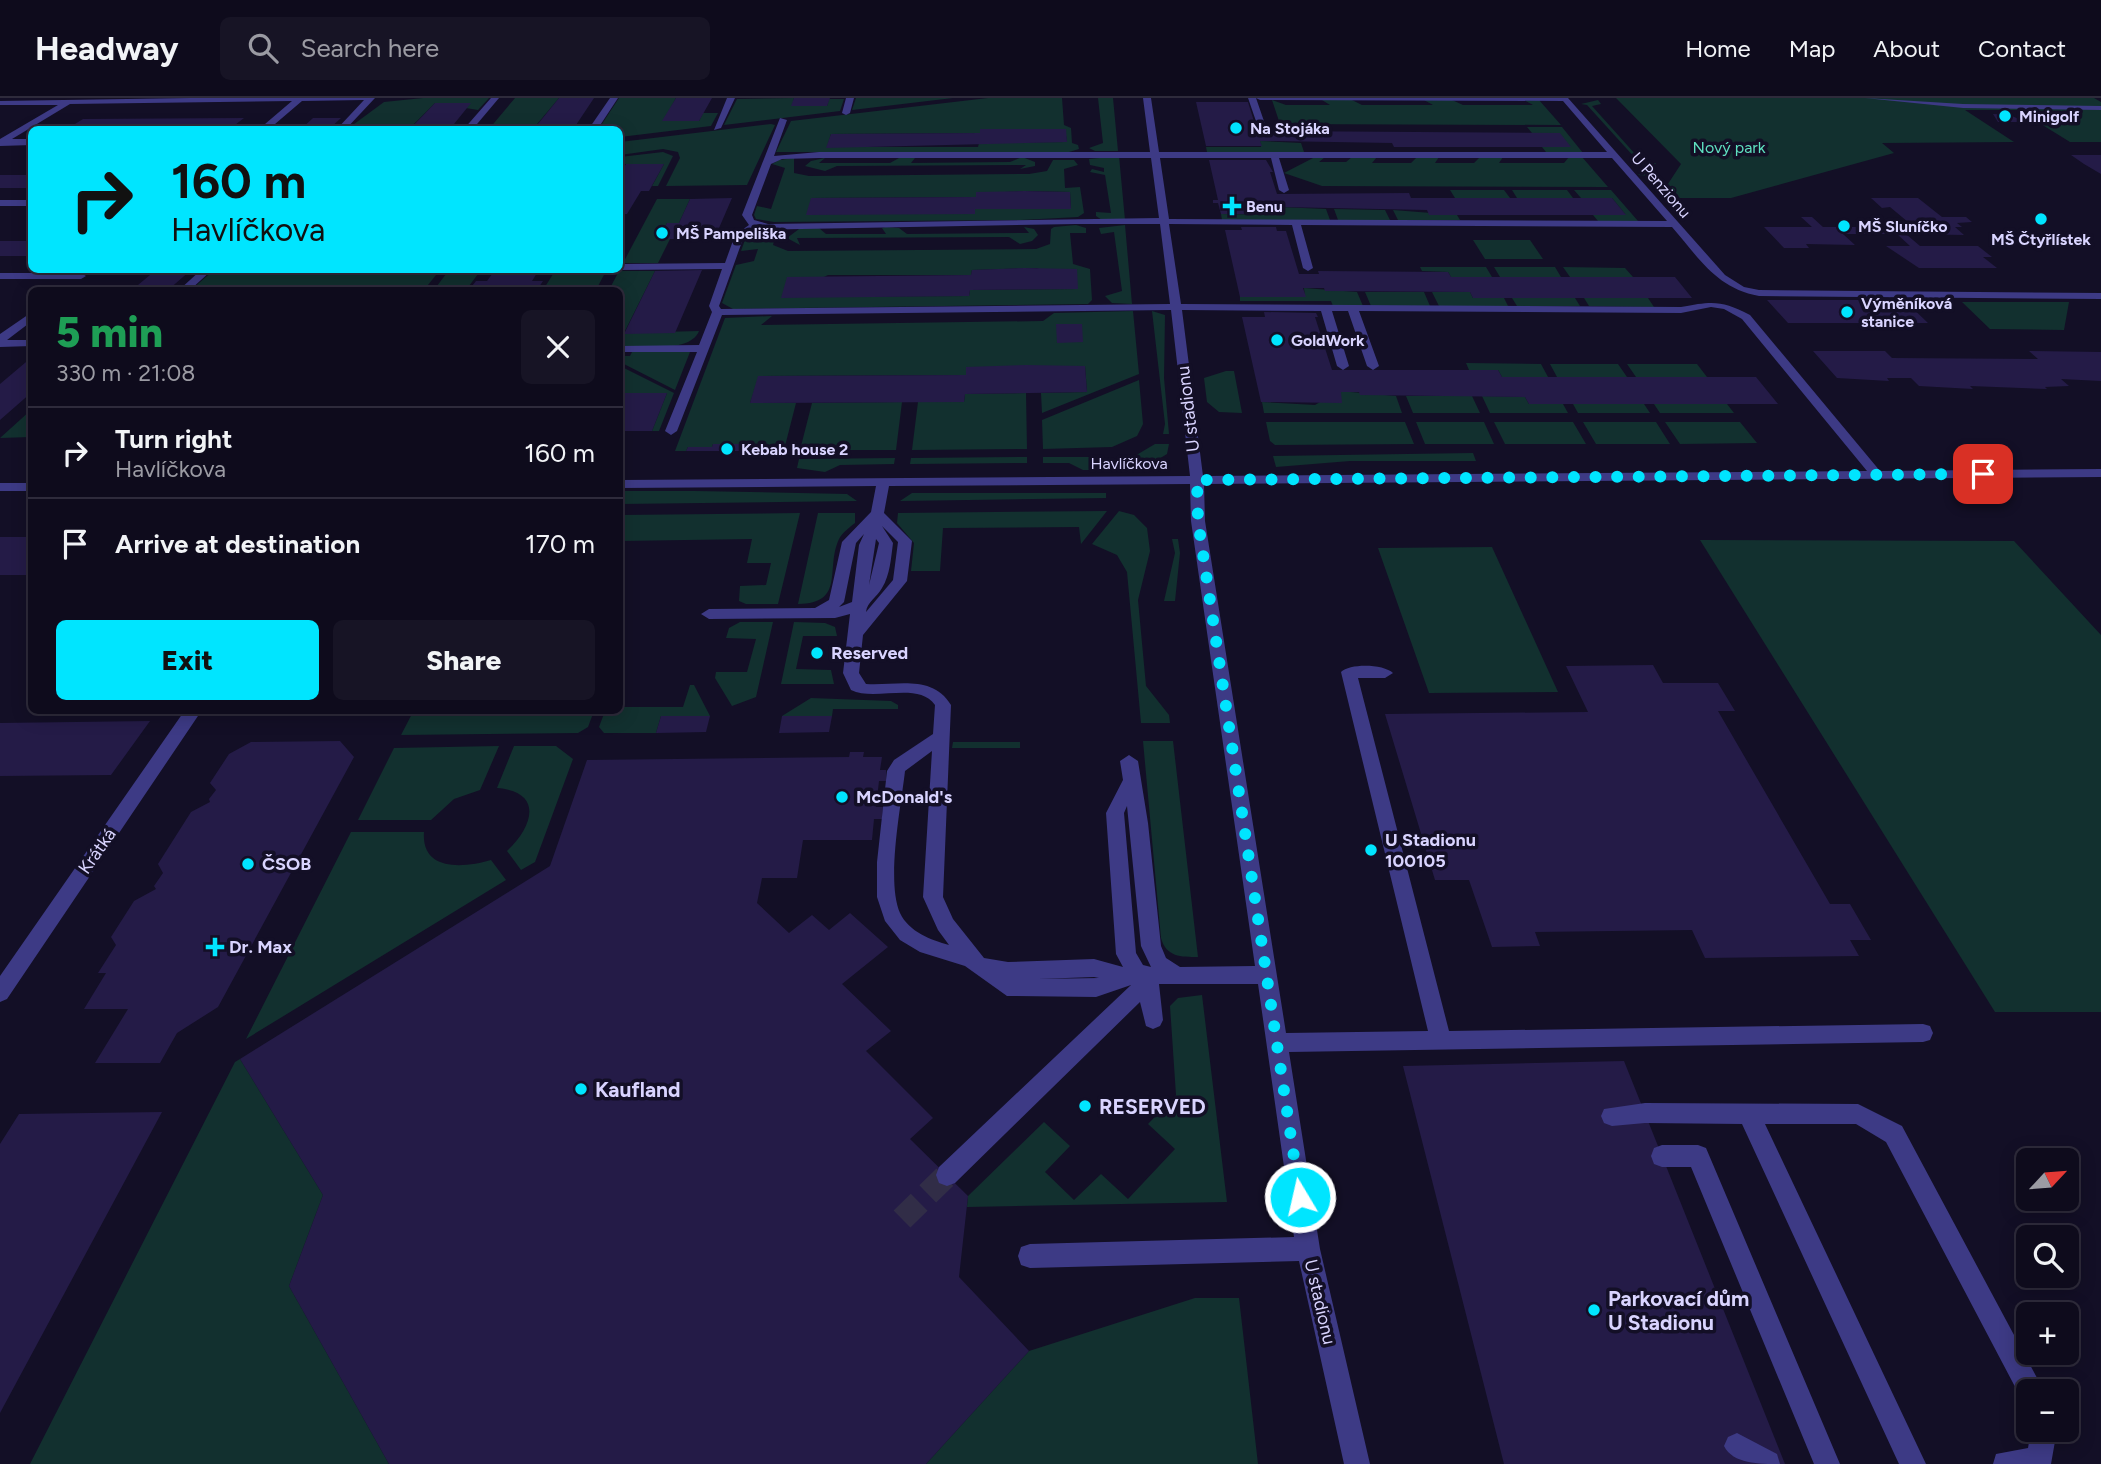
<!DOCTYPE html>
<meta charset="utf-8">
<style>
:root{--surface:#0e0b1c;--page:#171425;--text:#f1f3f6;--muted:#9b9ba3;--line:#2e2b3b;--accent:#00e5ff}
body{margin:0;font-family:Figtree,sans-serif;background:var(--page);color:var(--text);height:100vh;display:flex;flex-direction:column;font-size:26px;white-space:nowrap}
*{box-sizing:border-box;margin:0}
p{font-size:23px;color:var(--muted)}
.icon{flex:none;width:38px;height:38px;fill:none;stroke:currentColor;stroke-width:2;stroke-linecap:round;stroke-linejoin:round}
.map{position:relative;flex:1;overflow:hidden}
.details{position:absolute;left:28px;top:189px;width:595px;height:427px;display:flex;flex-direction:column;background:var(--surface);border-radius:10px;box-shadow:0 4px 18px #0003,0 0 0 2px var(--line)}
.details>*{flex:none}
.banner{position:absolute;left:28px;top:28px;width:595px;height:147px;border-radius:10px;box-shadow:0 4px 18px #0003,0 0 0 2px var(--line);background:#00e5ff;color:#111;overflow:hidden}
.needle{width:46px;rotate:64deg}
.buttons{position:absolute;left:2016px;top:1050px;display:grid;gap:14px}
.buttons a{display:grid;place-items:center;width:63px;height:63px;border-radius:10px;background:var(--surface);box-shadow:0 4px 18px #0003,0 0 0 2px var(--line);font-size:35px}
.pin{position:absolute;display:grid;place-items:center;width:60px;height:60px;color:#fff;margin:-30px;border-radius:14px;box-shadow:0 4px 10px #0006}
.me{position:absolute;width:77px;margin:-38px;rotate:351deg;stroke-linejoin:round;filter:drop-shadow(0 0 5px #0008)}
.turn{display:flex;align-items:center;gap:24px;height:147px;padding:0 28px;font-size:32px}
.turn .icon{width:91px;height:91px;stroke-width:2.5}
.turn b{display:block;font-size:49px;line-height:60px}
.round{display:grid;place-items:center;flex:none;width:74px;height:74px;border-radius:10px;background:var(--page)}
.overview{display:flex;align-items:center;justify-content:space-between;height:119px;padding:0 28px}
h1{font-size:42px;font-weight:800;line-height:52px;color:#1e9e55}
.primary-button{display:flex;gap:14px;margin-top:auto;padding:14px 28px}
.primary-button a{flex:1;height:80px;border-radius:10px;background:var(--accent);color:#111;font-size:28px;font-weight:800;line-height:80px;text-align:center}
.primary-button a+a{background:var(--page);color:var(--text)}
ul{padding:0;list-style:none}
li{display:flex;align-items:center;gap:21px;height:91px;padding:0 28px;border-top:2px solid var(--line)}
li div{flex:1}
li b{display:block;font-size:26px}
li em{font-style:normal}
header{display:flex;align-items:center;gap:42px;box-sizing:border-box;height:98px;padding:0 35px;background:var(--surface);border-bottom:2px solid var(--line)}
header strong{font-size:33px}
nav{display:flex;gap:38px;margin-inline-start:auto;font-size:24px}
.search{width:490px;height:63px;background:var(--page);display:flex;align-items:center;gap:18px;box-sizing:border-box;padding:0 24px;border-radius:10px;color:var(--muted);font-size:26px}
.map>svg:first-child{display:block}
.green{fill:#12302f;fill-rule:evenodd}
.building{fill:#241b47}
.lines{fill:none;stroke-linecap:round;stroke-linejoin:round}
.minor-tunnel{stroke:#312d47;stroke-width:24;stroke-dasharray:24 12;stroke-linecap:butt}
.minor{fill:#3d3a85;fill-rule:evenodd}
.route{stroke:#00e5ff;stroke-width:12;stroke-dasharray:0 21.6}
.poi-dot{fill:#00e5ff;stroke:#130f26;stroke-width:2.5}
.labels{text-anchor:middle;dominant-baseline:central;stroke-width:7;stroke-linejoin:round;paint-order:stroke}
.far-poi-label{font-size:16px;font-weight:bold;fill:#d9d4ff;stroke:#130f26;text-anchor:start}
.far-park-label{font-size:16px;fill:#5fe0c0;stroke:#130f26}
.far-street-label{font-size:16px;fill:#d9d4ff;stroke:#130f26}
.street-label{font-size:18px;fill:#d9d4ff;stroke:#130f26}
.poi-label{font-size:18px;font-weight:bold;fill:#d9d4ff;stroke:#130f26;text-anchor:start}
.near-poi-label{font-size:21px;font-weight:bold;fill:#d9d4ff;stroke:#130f26;text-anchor:start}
</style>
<header>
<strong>Headway</strong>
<div class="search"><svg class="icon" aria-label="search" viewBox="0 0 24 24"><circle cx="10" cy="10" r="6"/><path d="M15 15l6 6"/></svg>Search here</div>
<nav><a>Home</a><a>Map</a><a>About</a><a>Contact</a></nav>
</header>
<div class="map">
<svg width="2101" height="1366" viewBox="0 0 2101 1366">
<rect width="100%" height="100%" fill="#130f26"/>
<path class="green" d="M423,0H489L478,12L435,5L409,31L346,32L384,4Z
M515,0H559L533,31L473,32L489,31Z
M619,0H676L663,23H699L703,15H718L711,28L620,39V32H598Z
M794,0L792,8H827L829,1H844L840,13L724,27L737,1Z
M856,0H953L852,12Z
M988,0H1062L1064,27L1071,30L1072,45L1078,47L1079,51L1069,54H776L791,23ZM981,31H1065L1067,44L979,45L978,49H827L831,36L980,35Z
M1098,0H1113L1118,53H1095L1089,50L1103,45Z
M1616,0H2094L2101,4V44H2070L2018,12H1965L2014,44L1882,45L1894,55L1731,100H1671L1664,92L1681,66Z
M1272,2L1286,7H1330L1322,2H1352L1362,7H1433L1424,2H1452L1463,7H1533L1524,2H1539L1561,27L1280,26Z
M1598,2L1601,6L1592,8L1645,67L1656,65L1649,78L1638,77L1646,72L1587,7L1581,6Z
M771,26L775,27L747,87L666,88L680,60L678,54L663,51L620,57V44Z
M1527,29H1562L1583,55L1546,54L1542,49L1570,48L1532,35Z
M1260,43L1301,45L1304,54H1207L1206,49H1261Z
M663,54L673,58L658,88H652L664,66H620V59Z
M1119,58L1125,122H1102L1096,118V114L1111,115L1105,77L1090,74L1092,71L1104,74V70L1090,67L1089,61Z
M1022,59L1035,64V68L1020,71L1026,67L837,68L825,73L805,68L811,63L825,60L819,65H890L899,60H915L911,65L1010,64Z
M1315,59H1325L1319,64H1346L1352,59H1377L1372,65H1411L1417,59H1439L1435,65H1474L1479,60L1503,59L1499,65H1564L1569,59H1582L1608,89L1322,88L1284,75Z
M794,60V75L809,78L1029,76L1047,73L1053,62H1074L1078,67L1064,71L1065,90L1080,89L1084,115L1078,119L1021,122L774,124L756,121L754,117L757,108L771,111L785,70L772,66L779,62ZM1029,93L1070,94L1071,110L975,111L811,100L976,99V95Z
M1450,92H1504L1510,100H1455Z
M1512,92H1567L1573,100H1517Z
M1574,92H1611L1638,123H1598L1593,117L1625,116L1612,100H1581Z
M657,101H690L679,125H667L659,140L670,141L658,165H623Z
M1280,109L1326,111L1330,122H1222L1221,116L1282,117Z
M1334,111L1385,112L1390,122H1338Z
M1393,112L1457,117L1460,122H1398Z
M1076,127L1086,130V135H1070L1073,166L1090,171L1092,202L1088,206L733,211L722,205L736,167L754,163L758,151L741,153L746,139L762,131H777L773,147L788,153L1036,151L1050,146L1051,131L1054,129ZM1037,170L1078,191L970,192L969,198L782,199L828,177H971L972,172Z
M1125,127L1132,206L1112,205L1105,198L1122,193L1114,134L1101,136L1099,130Z
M886,129L899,130L907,136L1029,135L1024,129L1034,131L1038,137L1032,143L1020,146L1009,139L797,140L800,147L787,140L799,131L819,130L826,136H886L882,130Z
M1473,142H1530L1543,161H1485Z
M1420,169H1486L1492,179H1451L1448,174L1422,173Z
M1494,169H1555L1561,179H1500Z
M1563,169L1625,170L1633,179H1570Z
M214,172H440L424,192H191Z
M449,172H481L466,192H434Z
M555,173H606L596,192H543Z
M619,173H655L624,235L699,233C690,256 640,247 620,248V192H609Z
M1304,190L1357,194L1363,208H1333L1331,203H1240V199H1305Z
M1365,194H1424L1430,208H1371Z
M1432,194H1470L1473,200H1504L1508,208H1439Z
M1512,200H1575L1580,208H1517Z
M1584,200H1648L1654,209L1589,208Z
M1962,204H2069L2064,232L1990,231Z
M1133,213L1139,276L1042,315L1041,295L1087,294L1085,268L966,270V277L759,278L750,305H796L784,352L765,353L766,348H743V346H713L712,349H688L686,353H675L725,220L772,218L761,227L1043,223L1054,215Z
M1152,213L1165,217L1164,280L1169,336H1163L1165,326Z
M632,254H690L675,292L620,264V258H630Z
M1466,265L1541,266L1548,279H1502L1498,272H1469Z
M1550,266H1618L1627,279H1557Z
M1627,266H1697L1707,279H1636Z
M620,268L674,295L659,333H652L667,295H620Z
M1226,273H1234L1242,315L1219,314L1207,304L1204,280Z
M1139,282L1143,326L1137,338L1112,349L1043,351L1042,322Z
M1339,293L1396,298L1402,315H1264L1262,304L1315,307Z
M1026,295L1027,351L912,352L918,304H964L965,296Z
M1406,298H1472L1480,315H1413Z
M1482,298L1525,299L1529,306H1563L1568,315H1490Z
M902,304L896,352H800L812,305Z
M1573,306H1644L1650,315H1578Z
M1654,306H1727L1734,315H1660Z
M31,312V339L0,340Z
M1266,324H1405L1414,346L1275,347L1270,343Z
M1416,324H1484L1494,346H1425Z
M1494,324H1573L1586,346H1505Z
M1583,324H1656L1670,346H1596Z
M1665,324H1740L1757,345L1680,346Z
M1155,346H1169L1167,356L1147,368L1129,371L1128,362Z
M1473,355L1476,363H1350L1276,369L1273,358Z
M1027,359V365L910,366L911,360Z
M1043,359H1095L1102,363L1103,372H1083L1069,365H1043Z
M895,360L894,366L840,367L825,374L797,370L799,361Z
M695,393L847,396L857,403L620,406V393Z
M912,395H1106V400L900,403Z
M1107,413L1081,446L1079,429L943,430L940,473H911L914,445L897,425L898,415Z
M1119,413L1134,417L1147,430L1150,453L1138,502L1146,588L1169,617L1170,625H1141L1127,474L1117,457L1092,446Z
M800,415L778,506H746L739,503L740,488L766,487L771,465H747L752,441L620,443V417Z
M818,415H855V425C850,429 842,435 839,441C825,471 846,505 798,506Z
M1172,441H1178L1180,455L1175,503H1164L1175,455Z
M1700,442L2014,443L2101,537V914H1995Z
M1492,449L1558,594L1429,595L1378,450Z
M740,524H773L756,599L732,608L715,580L716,574H747L756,541L726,540L729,530Z
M794,524L825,525L835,529L837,538H803L796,571L831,572L834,586H781Z
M690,587H694L710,618H661L656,635H604L599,629L605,613L620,612V609H683Z
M811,600L891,603L898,607V611H833L832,618H782Z
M414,612H594V613L588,629L578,635L401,637Z
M1143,643H1173L1198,859C1181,859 1166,859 1161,840Z
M953,644H1020V650H952Z
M499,648L480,692L454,701L431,722H358L394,650Z
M514,648H556L573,661L535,764L521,772L507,753C532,730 545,694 497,690Z
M351,734H424C421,774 464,770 491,762L506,782L246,941Z
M1202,897L1227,1104L967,1109L968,1098L1044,1024L1070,1048L1045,1074L1074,1102L1101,1076L1128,1101L1175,1051L1148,1026L1176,997L1170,908L1178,900Z
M240,961L323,1097L289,1188L389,1366H30L235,964Z
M1195,1200H1239L1258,1366H926L1029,1253Z"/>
<path class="building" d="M559,0H594L574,30L533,32Z
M676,0H712L699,23H662Z
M794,0H830L827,8H791Z
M1196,4H1248L1257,33L1560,35L1571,49H1394L1392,45L1274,43H1260L1262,48H1206Z
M435,5H471L450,31L409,32Z
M1993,16L2010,17L2025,24H1998Z
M244,20L231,30L67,31L83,21Z
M313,20H341L328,32H300Z
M980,31H1066L1067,44L826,50L831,36L980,35Z
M2071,57H2101V76L2084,66Z
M1209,62H1266L1273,74H1270L1277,96L1409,95L1411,100H1612L1626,117H1429L1427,112L1280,109L1283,116H1221L1218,105H1213V102H1218Z
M626,66H664L649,93H641L627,116H620V76Z
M0,77H32V90H0Z
M1024,93L1070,94L1071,111H975V116L806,117L811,100L976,99V94Z
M732,100L719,130H707L702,141H659L667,125H679L690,101Z
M1871,100H1918L1942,119H1966L1972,124L1957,125L1962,129H1955L1964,137L1906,136L1920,148H1978L1992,159H1983L1997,170H1919L1886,148H1910L1897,136H1843L1855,147L1806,146L1809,150H1784L1764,129H1812L1801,119H1812L1823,129H1914L1890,109L1882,110Z
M1241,129H1276L1277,133H1286L1299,176H1319L1318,173L1448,174L1451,179H1675L1692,200H1473L1470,194L1325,193L1324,190H1303L1306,199H1240L1225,132H1242Z
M0,143H32V158H0Z
M1024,170L1077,171L1078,191L970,192L969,198L781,200L787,179L971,177L972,172Z
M156,172H191L168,192H132Z
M495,172H550L548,175H537L532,183H543L537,192H469L476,183H487Z
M702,172L675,235L624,236L655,173Z
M1767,202H1904L1928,225H1788Z
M1264,214L1316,215L1318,219H1315L1332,272H1498L1502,279H1756L1778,306H1529L1525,299L1360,297L1359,294H1341L1342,305L1261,304L1242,219H1265Z
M1056,226H1082L1083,244L1057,245Z
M1813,253H1885L1892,260L2038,261L2029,253L2101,254V283L2061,281L2069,288L2045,289L2047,291L1970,288L1973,291L1919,288L1911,280H1887L1889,283L1837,280Z
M32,259V294L0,322V286Z
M1026,267L1085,268L1087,294L965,296L964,304L750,305L758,278L966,277V269Z
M620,295H667L652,333H620Z
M713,346H744L743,348H767L765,353H686L688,349H712Z
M0,439H32V477H0Z
M1653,567L1663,585H1718L1735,613H1718L1830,806H1850L1871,842H1850L1859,858L1705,860L1692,832L1535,834L1540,848L1492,849L1469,782H1435L1385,616L1588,614L1566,568Z
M661,618H710L706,634L656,635Z
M782,618H832L829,634L779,635Z
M150,623L111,677L0,678V625Z
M340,643L354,659L218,909L177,935L160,965H95L128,911H84L106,875H98L116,847L111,839L134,803L156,791L154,788L163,775L158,766L191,714L210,704L209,701L216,692L210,685L229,656L251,644Z
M850,654H864L863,659H882L880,672H886V683H879L876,709H883L882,721H874L872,742H803L797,780H762L757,805L789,835L812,817L829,832L850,815L888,849L842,886L891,933L866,953L933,1020L910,1041L968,1098L959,1179L1029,1253L926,1366H389L289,1188L323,1097L240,961L550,768L587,662L849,659Z
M1624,963L1662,1058L1785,1366H1504L1403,968Z
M162,1014L0,1315V1046L19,1016Z"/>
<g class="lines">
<path class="minor-tunnel" d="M902,1121L947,1077"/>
<path class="minor" d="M190,0H375L345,32H336L364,2L302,3L268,32H258L292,3L70,6L12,41H32V47L0,48V41L58,7H0V3Z
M491,0H499L472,32H463Z
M610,0H618L597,32H588Z
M727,0H735L721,30L714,32Z
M846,0H854L850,15L846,17L842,15Z
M1143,0H1151L1159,54H1607L1563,3L1260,2L1256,0L1266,29L1262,32L1258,29L1248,0H1568L1725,177L1744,189L1759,192L2101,195V201L1759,198C1716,190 1699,160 1672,129L1301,127L1313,170L1308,173L1303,170L1292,127L1169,126L1181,206L1681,209C1712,203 1722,202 1750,217L1880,373L2101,371V379L1204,386L1205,423L1286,935L1428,933L1341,574C1350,565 1384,566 1393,575L1385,580H1358L1449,933L1923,926L1930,928L1933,935L1930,942L1923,944L1289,954L1320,1151L1370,1366H1344L1299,1163L1030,1170L1021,1167L1018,1158L1021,1149L1030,1146L1294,1139L1258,886H1159L1163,922L1160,928L1153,931L1146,928L1140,904L955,1085L947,1088L939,1085L936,1077L939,1069L1131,887L1096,899L1007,898L965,868L920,854L900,842L885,823L877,799V764L887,673L894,662L933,636L935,607C918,583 875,604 851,592L843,575L850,516L835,520L709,521L701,516L709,511L815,510L829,502L842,444L871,414L876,388L620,390V382L1190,378L1171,212L722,217L677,333L671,337L665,333L697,254H620V248L699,247L712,214L709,208L722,171L620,172H618L620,166L725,165L735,137L749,127L742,117L780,20L787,22L774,58L819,54H1150ZM819,60H1151L1159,120L768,126L754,122L752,117L771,66L782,61ZM1160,60H1271L1279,92L1284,95L1289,92L1279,60H1612L1667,123L1169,121ZM1076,126H1160L1170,206L721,211L719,208L744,138L754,132ZM1711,209L1724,211L1742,221L1867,373L1203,378L1182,212L1321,213L1337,268L1343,272L1349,268L1332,213H1348L1367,268L1373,272L1379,268L1359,213L1681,215ZM1190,386L1191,423L1255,868L1180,869L1166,860L1161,848L1148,725L1138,663L1129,657L1120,663L1123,682L1106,715L1116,856L1123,869L1094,861L1008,864L984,860L953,821L943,799L951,607C932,576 897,588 866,586L859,575L863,537L907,483L912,443L884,415L889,388ZM882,428L898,444L893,482L866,514C867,504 877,499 882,490C890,477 891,460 893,445ZM864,436L859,447L852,504L839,509L844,504L856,445ZM876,441L879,445L869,487ZM932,653L923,799L938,832L949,847C931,842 909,834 900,815C886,783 901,709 905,673ZM1127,708L1141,848L1151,869L1143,867L1136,855L1124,715ZM1094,879L1099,880L1038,881Z
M1865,0L1963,6L2101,8V12L1963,10Z
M0,102H32V108H0Z
M201,172H212L190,192H179Z
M0,175H81L86,178L81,181H0Z
M32,214V223L7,242H32V248L0,249V236Z
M0,385H32V393H0Z
M185,612H202L7,901L0,904V878Z
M1645,1005L1858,1006L1902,1028L2044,1293H2028V1305L2022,1302L1886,1044L1856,1026H1765L1926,1366H1899L1742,1026L1645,1025L1612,1028L1604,1025L1601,1018L1604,1011Z
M1662,1047H1698L1706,1050L1840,1366H1814L1691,1069H1662L1654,1066L1651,1058L1654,1050Z
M2031,1332H2057L2051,1366H1993L1996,1356L2028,1350Z
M1737,1335L1777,1356L1780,1366C1759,1366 1733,1366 1724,1348L1728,1339Z"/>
</g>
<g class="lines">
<path class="route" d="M1300,1099L1198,423L1197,382L1983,376"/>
</g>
<g class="poi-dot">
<circle cx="2005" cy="18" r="7"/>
<circle cx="1236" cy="30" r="7"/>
<path d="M1228.5 97.5h7v7h7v7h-7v7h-7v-7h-7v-7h7z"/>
<circle cx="2041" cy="121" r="7"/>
<circle cx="1844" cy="128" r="7"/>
<circle cx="662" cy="135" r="7"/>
<circle cx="1847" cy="214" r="7"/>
<circle cx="1277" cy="242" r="7"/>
<circle cx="727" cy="351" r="7"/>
<circle cx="817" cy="555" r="7"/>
<circle cx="842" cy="699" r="7"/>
<circle cx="1371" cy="752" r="7"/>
<circle cx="248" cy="766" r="7"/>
<path d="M211.5 838.5h7v7h7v7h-7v7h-7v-7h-7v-7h7z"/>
<circle cx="581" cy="991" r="7"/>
<circle cx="1085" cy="1008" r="7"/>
<circle cx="1594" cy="1212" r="7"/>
</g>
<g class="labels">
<g class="far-poi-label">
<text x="2019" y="18">Minigolf</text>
<text x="1250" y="30">Na Stojáka</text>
<text x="1246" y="108">Benu</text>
<text x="1858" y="128">MŠ Sluníčko</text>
<text x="676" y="135">MŠ Pampeliška</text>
<text x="2041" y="141" text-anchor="middle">MŠ Čtyřlístek</text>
<text x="1861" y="205">Výměníková<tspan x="1861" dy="18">stanice</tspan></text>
<text x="1291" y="242">GoldWork</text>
<text x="741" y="351">Kebab house 2</text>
</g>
<g class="far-park-label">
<text x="1729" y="49">Nový park</text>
</g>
<g class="far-street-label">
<text transform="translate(1661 87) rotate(49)">U Penzionu</text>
<text x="1129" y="365">Havlíčkova</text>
</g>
<g class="street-label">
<text transform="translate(1188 311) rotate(-97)">U stadionu</text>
<text transform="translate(97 753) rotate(-55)">Krátká</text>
<text transform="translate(1320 1204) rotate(77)">U stadionu</text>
</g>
<g class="poi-label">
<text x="831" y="555">Reserved</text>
<text x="856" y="699">McDonald's</text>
<text x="1385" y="742">U Stadionu<tspan x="1385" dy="21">100105</tspan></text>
<text x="262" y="766">ČSOB</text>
<text x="229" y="849">Dr. Max</text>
</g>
<g class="near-poi-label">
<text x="595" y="991">Kaufland</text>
<text x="1099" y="1008">RESERVED</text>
<text x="1608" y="1200">Parkovací dům<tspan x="1608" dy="24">U Stadionu</tspan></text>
</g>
</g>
</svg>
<div class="buttons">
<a><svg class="needle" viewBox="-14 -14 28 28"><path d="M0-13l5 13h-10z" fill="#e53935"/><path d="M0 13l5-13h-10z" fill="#9b9ba3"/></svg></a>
<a><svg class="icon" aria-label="search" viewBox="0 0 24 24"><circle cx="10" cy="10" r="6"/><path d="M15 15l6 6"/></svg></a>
<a>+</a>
<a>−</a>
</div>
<div class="pin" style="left:1983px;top:376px;background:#d93025"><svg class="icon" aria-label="arrive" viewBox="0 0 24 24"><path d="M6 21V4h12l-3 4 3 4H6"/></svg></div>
<svg class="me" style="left:1300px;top:1099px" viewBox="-20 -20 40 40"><circle r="17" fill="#00e5ff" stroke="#fff" stroke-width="3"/><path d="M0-11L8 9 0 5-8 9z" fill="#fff"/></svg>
<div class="banner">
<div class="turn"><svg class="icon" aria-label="right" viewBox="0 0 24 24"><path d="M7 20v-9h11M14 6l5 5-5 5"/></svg><div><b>160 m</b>Havlíčkova</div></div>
</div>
<section class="details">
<div class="overview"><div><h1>5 min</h1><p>330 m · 21:08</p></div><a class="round"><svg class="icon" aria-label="close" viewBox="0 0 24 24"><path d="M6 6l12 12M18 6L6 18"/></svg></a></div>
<ul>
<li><svg class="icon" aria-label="right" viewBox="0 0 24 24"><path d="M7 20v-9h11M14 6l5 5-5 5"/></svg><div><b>Turn right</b><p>Havlíčkova</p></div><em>160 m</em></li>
<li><svg class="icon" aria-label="arrive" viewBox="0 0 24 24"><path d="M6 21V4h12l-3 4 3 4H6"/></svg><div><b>Arrive at destination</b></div><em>170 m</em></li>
</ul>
<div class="primary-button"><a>Exit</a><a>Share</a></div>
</section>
</div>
